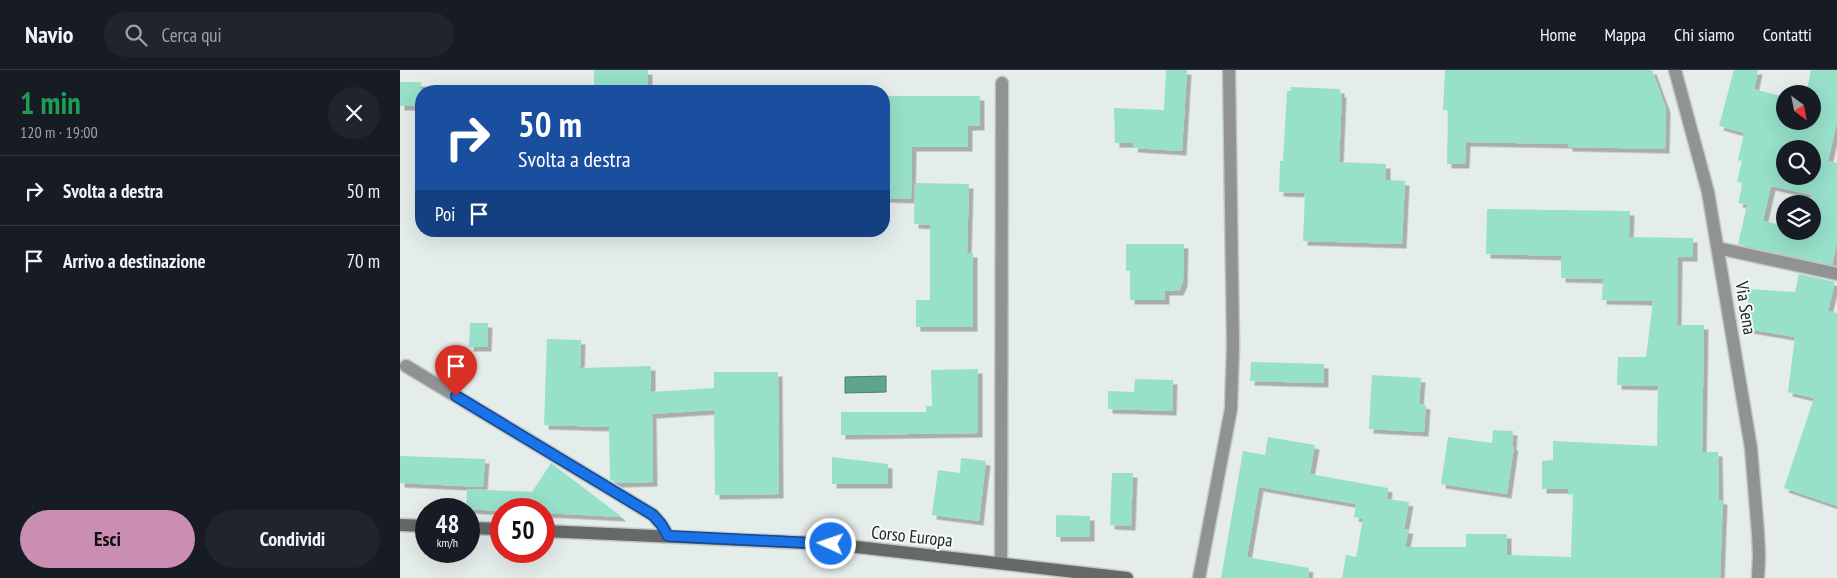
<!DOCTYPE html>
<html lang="it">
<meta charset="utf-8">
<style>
:root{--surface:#171b24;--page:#20242c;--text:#f1f3f6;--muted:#9ea1a6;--line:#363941;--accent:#cb8eb3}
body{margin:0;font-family:"PT Sans Narrow",sans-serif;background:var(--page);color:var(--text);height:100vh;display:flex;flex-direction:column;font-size:19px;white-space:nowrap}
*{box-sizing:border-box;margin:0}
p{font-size:16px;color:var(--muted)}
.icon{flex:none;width:28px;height:28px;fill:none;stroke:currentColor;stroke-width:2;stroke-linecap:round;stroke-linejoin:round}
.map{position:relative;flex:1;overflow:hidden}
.details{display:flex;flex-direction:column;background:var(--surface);width:400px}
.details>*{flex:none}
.guide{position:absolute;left:15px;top:15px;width:475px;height:152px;border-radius:20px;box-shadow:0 5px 20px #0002;background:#1a4fa0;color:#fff;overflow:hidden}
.needle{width:32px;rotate:148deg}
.controls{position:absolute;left:1376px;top:15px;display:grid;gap:10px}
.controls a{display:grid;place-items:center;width:45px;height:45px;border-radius:50%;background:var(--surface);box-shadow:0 5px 20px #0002;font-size:25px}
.speed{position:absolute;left:15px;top:428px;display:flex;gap:10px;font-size:25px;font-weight:700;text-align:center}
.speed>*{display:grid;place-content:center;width:65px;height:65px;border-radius:50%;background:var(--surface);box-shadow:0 5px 20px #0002;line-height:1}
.speed small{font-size:12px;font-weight:400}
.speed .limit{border:8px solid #d22;background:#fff;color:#111}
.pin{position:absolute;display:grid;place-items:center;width:42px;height:42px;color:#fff;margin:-51px -21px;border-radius:50% 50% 50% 0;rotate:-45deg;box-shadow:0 0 5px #0007}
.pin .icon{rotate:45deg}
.me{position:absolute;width:55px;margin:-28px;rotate:273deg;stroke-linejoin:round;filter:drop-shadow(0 0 4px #0008)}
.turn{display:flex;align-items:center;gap:18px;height:105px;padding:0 20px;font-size:22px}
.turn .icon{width:65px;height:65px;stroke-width:2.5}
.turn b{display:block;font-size:35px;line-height:42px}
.then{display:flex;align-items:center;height:48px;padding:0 20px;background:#0003;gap:10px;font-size:19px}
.round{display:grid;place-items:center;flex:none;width:52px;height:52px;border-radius:26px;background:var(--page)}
.summary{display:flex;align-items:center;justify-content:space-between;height:85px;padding:0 20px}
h1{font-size:30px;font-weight:700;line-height:38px;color:#1e9e55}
.button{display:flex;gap:10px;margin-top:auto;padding:10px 20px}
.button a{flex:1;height:58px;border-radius:30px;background:var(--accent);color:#111;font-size:20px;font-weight:700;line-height:58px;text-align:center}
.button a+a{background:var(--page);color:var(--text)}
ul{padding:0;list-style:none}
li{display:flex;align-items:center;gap:15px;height:70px;padding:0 20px;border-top:1px solid var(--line)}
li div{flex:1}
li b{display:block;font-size:19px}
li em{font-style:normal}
header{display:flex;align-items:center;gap:30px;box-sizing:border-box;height:70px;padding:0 25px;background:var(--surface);border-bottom:1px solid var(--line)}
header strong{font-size:24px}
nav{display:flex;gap:28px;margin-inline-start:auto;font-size:18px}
.search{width:350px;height:45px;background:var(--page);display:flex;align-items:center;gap:12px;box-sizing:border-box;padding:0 18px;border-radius:28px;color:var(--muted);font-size:19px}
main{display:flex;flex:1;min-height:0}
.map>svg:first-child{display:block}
.water{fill:#5da590;stroke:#4a7e6f}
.building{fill:#97e0c9;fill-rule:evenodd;filter:url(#shadow)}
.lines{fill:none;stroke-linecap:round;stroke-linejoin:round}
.minor-casing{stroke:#c1c8c6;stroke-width:15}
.tertiary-casing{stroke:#c1c8c6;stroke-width:15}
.secondary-casing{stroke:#c1c8c6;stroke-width:15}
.minor{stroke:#909392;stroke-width:12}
.tertiary{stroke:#909392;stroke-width:12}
.secondary{stroke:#656a68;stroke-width:12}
.route-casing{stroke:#114b97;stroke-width:12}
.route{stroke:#1a73e8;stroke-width:9}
.labels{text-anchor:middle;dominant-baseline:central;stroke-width:4;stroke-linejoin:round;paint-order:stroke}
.street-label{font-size:18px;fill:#1f2221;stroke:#f2faf7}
</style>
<header>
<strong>Navio</strong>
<div class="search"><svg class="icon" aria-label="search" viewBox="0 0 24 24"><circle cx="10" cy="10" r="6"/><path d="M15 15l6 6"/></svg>Cerca qui</div>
<nav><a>Home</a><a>Mappa</a><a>Chi siamo</a><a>Contatti</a></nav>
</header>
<main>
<section class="details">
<div class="summary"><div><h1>1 min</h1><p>120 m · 19:00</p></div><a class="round"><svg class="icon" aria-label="close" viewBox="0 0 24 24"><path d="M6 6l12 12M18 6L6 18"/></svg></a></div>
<ul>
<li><svg class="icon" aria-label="right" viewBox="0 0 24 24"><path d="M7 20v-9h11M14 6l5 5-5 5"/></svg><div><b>Svolta a destra</b></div><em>50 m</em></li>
<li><svg class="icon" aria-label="arrive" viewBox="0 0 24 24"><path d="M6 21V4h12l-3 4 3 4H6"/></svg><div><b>Arrivo a destinazione</b></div><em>70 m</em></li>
</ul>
<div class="button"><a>Esci</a><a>Condividi</a></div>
</section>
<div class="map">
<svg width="1437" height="508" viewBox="0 0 1437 508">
<defs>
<filter id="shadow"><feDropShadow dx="4.5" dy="4.5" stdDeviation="0" flood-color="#0004"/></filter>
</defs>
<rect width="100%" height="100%" fill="#e5edea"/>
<path class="water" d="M486,306V322L445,323V307Z"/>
<path class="building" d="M194,0H248V18L194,21Z
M766,0H787L782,81L733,78L734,73H715L714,38L764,40Z
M1045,0H1252L1266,38L1265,79L1168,77V74L1066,72L1065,94H1047L1048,40H1043Z
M1334,0H1358L1354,19L1385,27V51H1412V24H1406L1411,0H1437V52L1428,91L1437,93V172L1432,195L1338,174L1347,135L1338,133L1343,113L1337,112L1342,91L1338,90L1344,63L1319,56ZM1385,79H1412V106H1385ZM1371,116L1412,125L1410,134H1412V161H1385V156L1363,151Z
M0,12H21V36H0Z
M891,17L940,19V23H942L939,92L986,94V110L1005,111L1002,174L903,171L905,123L879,122L880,91H883L887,21H891Z
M484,26H580V56H568V77H512L511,129L484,128Z
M515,113L569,114L567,183H573V257H516V230H530V155L514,154Z
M1087,139L1230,141L1229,167L1293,168V187H1278L1277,255H1304L1302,382H1318L1319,430H1323L1320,508H942L946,485L956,487L963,449L954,447L956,434L859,417L847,487L909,498L908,508H821L843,381L865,385L868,367L915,375L910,404L988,418L987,429L1009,432L1004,459H1009L1005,477H1066V464H1107V485L1171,487L1173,424L1168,425V419H1142V391L1153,390V371L1257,376L1258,316L1217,315L1218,287H1246L1253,231L1202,230L1203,209L1161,208V186L1086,184Z
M726,174H784L783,212L779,221H765V230H730V201H726Z
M1399,204L1435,212L1428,241L1437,243V436L1384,418L1414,328L1388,322L1395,267L1348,259V219L1395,222Z
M70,253H88L87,277H69Z
M147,269L181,270L180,298L251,296V322L314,318V302H378L379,424L315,425L314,340L252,344L253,412L216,413L210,409L209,357L144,355Z
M851,292L924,294V313L850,311Z
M578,299V363L441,365V342H526V336H532L531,300Z
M972,305L1021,308L1019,334L1026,335L1024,362L969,359Z
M735,309L773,310L772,341L708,339V321L734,322Z
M1093,360L1113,361L1112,376H1114L1107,424L1041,414L1048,367L1092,373Z
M0,386L85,389L83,417L0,413Z
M432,387L488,394V414H432Z
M561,388L586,391L579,451L532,445L538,400L560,403Z
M151,393L222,447L144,443V439H101V441L66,439L67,419L132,422Z
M712,403H733L731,456L710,455Z
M656,445L690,446V467H656Z"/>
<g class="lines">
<g class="minor-casing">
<path id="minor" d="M1318,178L1437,204
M6,296L253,445L261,454L268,466
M601,493L602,13
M799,508L831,339L833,275L829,0"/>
</g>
<g class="tertiary-casing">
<path id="tertiary" d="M1275,0L1308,122L1351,378L1358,463L1359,486L1358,508"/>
</g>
<g class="secondary-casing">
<path id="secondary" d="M0,455L26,456
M69,458L101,459
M144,461L431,474L727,508"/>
</g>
<use href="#minor" class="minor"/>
<use href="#tertiary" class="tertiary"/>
<use href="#secondary" class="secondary"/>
</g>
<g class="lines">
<g class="route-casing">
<path id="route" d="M56,326L253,445L261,454L268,466L431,474"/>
</g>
<use href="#route" class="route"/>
</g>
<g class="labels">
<g class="street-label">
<text transform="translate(1346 238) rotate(81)">Via Sena</text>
<text transform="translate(512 466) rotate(6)">Corso Europa</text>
</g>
</g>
</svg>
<div class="controls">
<a><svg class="needle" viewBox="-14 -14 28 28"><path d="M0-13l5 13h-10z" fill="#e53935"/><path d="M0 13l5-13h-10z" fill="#9ea1a6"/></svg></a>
<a><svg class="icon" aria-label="search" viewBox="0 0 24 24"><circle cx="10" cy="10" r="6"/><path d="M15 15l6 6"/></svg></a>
<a><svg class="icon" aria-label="layers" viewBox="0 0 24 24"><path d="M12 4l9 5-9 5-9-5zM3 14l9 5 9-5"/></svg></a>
</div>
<div class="speed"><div>48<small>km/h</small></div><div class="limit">50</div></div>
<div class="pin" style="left:56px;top:326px;background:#d93025"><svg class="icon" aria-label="arrive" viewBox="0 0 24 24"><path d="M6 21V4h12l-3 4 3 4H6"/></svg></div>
<svg class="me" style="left:431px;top:474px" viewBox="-20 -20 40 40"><circle r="17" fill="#1a73e8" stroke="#fff" stroke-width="3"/><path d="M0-11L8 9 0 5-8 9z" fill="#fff"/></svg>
<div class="guide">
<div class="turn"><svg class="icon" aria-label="right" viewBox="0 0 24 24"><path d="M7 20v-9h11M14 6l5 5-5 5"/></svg><div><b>50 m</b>Svolta a destra</div></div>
<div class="then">Poi<svg class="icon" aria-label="arrive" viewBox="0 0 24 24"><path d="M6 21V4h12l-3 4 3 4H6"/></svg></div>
</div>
</div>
</main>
